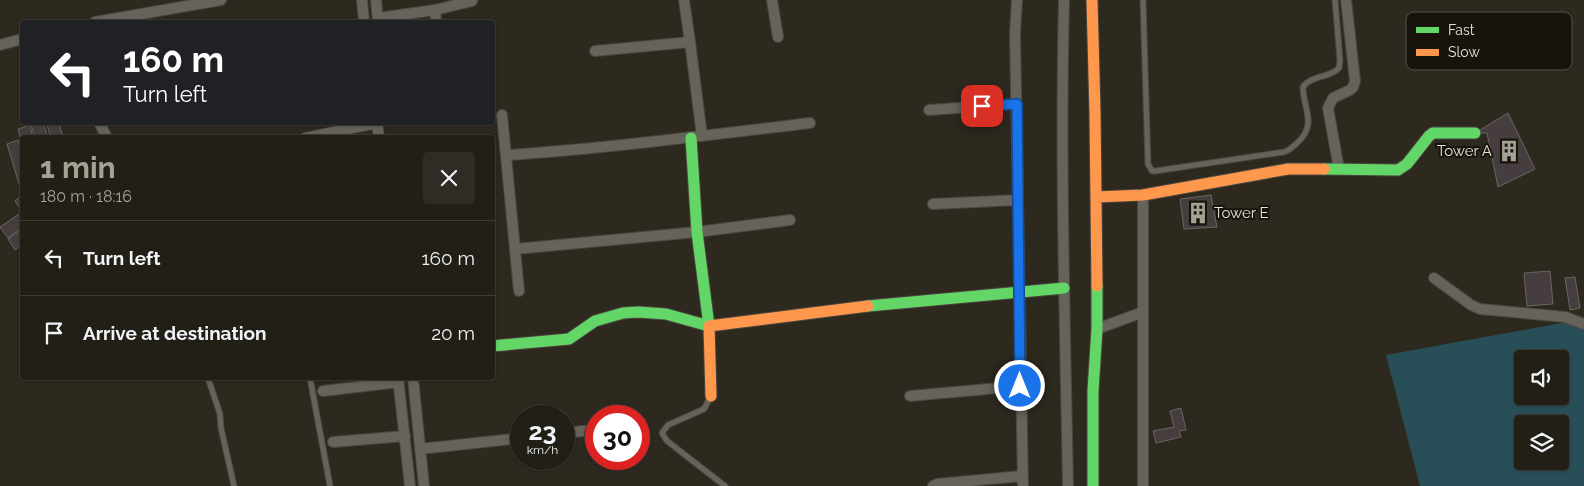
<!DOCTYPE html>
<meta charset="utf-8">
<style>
:root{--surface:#221f17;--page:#2e2c24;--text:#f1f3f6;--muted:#a2a2a1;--line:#3f3d36;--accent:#a6a195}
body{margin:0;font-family:Raleway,sans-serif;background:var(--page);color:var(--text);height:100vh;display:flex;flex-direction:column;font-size:19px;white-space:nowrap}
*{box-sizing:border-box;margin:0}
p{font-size:16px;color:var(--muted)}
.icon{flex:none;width:28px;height:28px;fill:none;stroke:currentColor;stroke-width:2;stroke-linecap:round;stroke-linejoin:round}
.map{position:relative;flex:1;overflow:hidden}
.panel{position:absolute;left:20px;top:135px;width:475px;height:245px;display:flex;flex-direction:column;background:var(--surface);border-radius:5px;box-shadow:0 1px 4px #0004,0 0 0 1px var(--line)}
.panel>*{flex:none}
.guide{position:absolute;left:20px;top:20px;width:475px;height:105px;border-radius:5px;box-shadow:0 1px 4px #0004,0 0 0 1px var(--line);background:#202124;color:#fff;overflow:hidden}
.tools{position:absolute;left:1514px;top:350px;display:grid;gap:10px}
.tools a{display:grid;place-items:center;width:55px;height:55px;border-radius:5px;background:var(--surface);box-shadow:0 1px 4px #0004,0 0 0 1px var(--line);font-size:25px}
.speed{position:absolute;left:510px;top:405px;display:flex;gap:10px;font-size:25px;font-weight:700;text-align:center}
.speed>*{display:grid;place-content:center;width:65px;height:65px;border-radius:50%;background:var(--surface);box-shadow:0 1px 4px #0004,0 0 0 1px var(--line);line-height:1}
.speed small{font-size:12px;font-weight:400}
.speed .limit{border:8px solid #d22;background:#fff;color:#111}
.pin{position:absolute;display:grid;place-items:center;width:42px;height:42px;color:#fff;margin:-21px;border-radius:10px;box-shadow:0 2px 8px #0006}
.me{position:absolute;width:55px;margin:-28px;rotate:0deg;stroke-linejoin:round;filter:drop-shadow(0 0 4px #0008)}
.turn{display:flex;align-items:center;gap:18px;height:105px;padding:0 20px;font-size:22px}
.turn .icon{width:65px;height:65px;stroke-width:2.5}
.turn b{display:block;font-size:35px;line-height:42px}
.round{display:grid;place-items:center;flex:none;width:52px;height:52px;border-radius:5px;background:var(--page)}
.head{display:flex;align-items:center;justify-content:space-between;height:85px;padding:0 20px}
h1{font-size:30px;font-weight:700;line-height:38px;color:var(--accent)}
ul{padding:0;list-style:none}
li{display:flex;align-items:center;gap:15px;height:75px;padding:0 20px;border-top:1px solid var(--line)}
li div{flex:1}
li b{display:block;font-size:19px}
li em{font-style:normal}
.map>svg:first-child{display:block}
.water{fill:#284f58;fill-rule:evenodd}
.building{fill:#463e3e;stroke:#6a6563}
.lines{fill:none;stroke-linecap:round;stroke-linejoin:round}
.lane-casing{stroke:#4c473e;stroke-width:7}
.street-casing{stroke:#4c473e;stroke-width:12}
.fast-casing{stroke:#4c473e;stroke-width:13}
.slow-casing{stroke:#4c473e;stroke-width:13}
.lane{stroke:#66635b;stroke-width:5}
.street{stroke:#66635b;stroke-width:10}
.fast{stroke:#63d668;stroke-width:11}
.slow{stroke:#ff974d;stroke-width:11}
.route-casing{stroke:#114b97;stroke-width:12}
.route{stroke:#1a73e8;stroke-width:9}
.labels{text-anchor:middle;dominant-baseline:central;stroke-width:4;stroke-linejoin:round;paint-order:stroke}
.poi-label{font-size:15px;fill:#e7e1d5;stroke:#18140c;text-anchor:end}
.key{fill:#18140c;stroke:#565248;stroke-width:1}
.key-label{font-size:14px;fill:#e7e1d5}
</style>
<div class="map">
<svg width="1584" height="486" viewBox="0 0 1584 486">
<rect width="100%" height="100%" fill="#2e291f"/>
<path class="water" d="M1584,319V486H1420L1386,355ZM1522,359H1560V396H1522ZM1522,424H1560V461H1522Z"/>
<path class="building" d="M1508,113L1535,169L1498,187L1487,133H1475Z
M37,122H43L48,138H35L31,124Z
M46,122H59L63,138H51Z
M30,125L33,138H22V143L18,129Z
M18,140L22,154V187H20L7,144Z
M22,195V211L15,201Z
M1211,195L1217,227L1184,229L1180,199Z
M22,212V227L8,238L0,227Z
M22,229V245L15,250L8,239Z
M1550,271L1553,304L1527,306L1524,273Z
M1575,277L1580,308L1570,310L1565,278Z
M1181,408L1186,430L1179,431L1181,437L1156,443L1153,431L1174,427L1170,411Z"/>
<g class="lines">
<g class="lane-casing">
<path id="lane" d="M1143,0L1148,164L1152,171H1155L1284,152C1290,150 1293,147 1297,143C1318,124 1303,109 1303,87C1311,75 1330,78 1339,68L1340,60L1335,0
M208,378L220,414L221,428L234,486
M310,378L330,486
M711,396L704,409L668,425L662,433L667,441L725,486"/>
</g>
<g class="street-casing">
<path id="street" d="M362,0L364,22
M376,0L378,22
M684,0L690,42L702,136
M772,0L778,37
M1017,0L1015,33L1023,486
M1064,0C1060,162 1065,324 1068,486
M435,10L436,22
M378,18L435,10L472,1
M95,22L221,0
M0,45L22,39
M595,51L690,42
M929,110L1017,104
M502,115L519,291
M99,122L107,138
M305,138L377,123L379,138
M506,154L508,155C609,148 710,135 810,123
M1339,169L1328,108L1333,98L1350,90L1353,87L1355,81L1346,0
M933,204L1018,200
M515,249L697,232L790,220
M1434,278L1471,305L1480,309L1565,317L1584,324
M1097,329L1143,312
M398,378L410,486
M413,378L424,486
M323,391L399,382
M910,396L1020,386
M564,433L593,430
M333,442L405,436
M420,449L521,438
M933,486L937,484L1022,476
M1143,486V195"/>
</g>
<g class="fast-casing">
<path id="fast" d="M1324,169L1398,170L1407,164L1429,136L1433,133H1475
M868,306L1064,288
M492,346L569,339L595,321L623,313L638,312L666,314L709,326L697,232L691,138
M1093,486V391L1097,329V286"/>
</g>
<g class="slow-casing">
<path id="slow" d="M1092,0L1095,113L1097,286
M1096,197L1143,195L1288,169H1324
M711,396L709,326L868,306"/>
</g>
<use href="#lane" class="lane"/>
<use href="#street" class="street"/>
<use href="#fast" class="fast"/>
<use href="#slow" class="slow"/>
</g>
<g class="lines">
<g class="route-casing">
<path id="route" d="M982,106L1017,104L1020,386"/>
</g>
<use href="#route" class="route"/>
</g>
<defs>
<g id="building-bare" transform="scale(1.725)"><path d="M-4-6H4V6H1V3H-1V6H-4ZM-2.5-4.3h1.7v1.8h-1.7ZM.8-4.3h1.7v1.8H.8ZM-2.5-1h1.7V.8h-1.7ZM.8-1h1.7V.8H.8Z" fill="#a6a195" stroke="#18140c" stroke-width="2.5" paint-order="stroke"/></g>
</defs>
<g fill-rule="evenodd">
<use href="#building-bare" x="1509" y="151"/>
<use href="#building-bare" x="1198" y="213"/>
</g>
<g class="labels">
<g class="poi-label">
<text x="1492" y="151">Tower A</text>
<text x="1214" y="213" text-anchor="start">Tower E</text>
</g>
</g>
<rect x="1406" y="12" width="166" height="58" rx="8" class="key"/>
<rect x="1416" y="27" width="23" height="6" fill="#63d668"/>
<rect x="1416" y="49" width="23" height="7" fill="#ff974d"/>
<g class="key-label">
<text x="1448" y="35">Fast</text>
<text x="1448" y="57">Slow</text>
</g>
</svg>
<div class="tools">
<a><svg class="icon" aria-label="sound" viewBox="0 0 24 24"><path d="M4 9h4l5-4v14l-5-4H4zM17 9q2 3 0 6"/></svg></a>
<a><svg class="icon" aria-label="layers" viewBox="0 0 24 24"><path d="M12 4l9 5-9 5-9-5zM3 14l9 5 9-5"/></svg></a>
</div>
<div class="speed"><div>23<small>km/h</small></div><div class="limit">30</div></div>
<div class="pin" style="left:982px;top:106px;background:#d93025"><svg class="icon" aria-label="arrive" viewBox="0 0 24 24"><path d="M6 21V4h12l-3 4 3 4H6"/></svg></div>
<svg class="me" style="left:1020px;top:386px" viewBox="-20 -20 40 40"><circle r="17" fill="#1a73e8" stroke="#fff" stroke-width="3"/><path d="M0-11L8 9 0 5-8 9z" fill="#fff"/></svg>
<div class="guide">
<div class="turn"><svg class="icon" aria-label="left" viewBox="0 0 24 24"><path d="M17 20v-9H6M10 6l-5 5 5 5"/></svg><div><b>160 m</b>Turn left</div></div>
</div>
<section class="panel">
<div class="head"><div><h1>1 min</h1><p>180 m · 18:16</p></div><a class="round"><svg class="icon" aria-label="close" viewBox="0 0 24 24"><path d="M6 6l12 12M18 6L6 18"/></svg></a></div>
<ul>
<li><svg class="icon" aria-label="left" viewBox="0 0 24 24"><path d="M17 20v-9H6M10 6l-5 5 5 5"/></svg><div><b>Turn left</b></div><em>160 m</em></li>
<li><svg class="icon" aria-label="arrive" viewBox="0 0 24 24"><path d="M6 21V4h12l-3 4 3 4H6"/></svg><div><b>Arrive at destination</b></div><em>20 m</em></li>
</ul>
</section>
</div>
